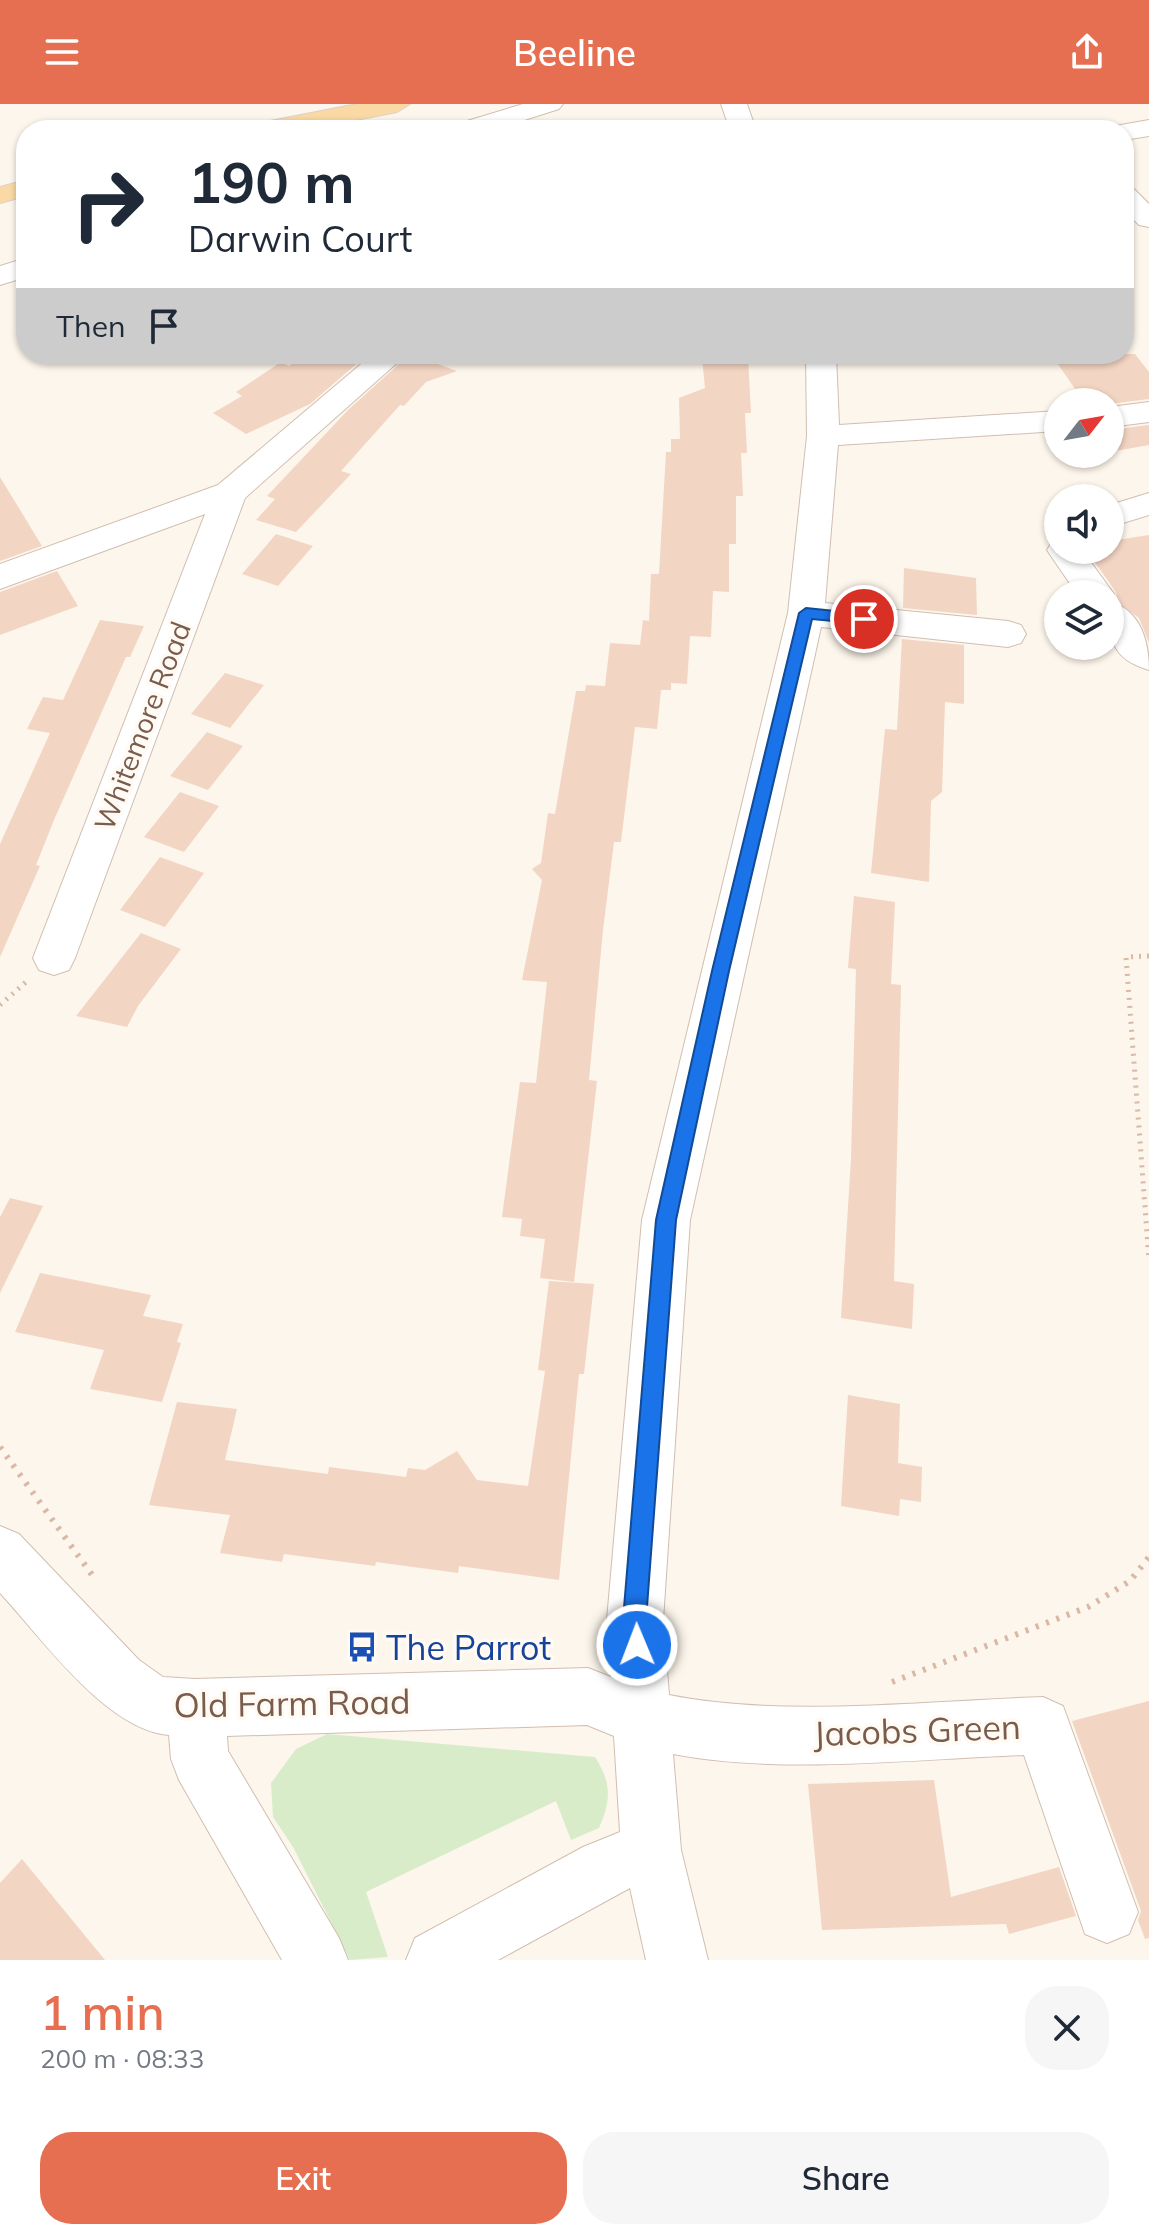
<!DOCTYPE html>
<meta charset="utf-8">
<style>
:root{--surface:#fff;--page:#f6f6f7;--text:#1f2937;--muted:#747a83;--accent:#e76f51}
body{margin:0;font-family:Mulish,sans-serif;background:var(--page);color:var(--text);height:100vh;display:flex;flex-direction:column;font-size:30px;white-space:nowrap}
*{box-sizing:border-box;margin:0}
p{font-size:26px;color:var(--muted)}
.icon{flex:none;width:44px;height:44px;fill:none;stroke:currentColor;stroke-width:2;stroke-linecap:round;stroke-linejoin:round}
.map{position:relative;height:1856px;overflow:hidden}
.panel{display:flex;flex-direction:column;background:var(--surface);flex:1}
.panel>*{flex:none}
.hud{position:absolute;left:16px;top:16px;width:1118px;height:244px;border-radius:32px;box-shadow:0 2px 6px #0004;background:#fff;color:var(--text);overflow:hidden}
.needle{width:52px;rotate:59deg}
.controls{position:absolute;left:1044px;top:284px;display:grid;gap:16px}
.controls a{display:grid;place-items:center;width:80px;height:80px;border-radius:50%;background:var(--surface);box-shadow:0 2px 6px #0004;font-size:40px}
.pin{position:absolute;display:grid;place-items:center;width:68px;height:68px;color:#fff;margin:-34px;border:4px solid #fff;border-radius:50%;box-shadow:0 2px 8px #0007}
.me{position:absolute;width:88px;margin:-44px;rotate:359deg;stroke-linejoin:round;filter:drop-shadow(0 0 6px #0008)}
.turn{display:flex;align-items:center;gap:28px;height:168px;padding:0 40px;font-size:36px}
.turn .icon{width:104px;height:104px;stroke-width:2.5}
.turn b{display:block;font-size:56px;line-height:68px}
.then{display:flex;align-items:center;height:76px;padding:0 40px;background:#0003;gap:16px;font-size:30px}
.round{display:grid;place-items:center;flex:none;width:84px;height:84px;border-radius:32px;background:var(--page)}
.headline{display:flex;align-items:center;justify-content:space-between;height:136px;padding:0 40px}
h1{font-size:48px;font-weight:600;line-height:60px;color:var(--accent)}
.action{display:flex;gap:16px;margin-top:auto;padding:16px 40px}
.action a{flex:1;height:92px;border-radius:32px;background:var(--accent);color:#fff;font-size:32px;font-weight:600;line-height:92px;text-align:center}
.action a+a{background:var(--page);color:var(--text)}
header{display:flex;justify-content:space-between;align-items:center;height:104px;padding:0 40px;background:var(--accent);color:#fff;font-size:36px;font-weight:600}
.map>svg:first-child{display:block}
.green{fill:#d8ecc9}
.building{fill:#f3d5c3}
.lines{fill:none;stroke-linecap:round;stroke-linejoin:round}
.minor-casing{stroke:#d1beb0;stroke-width:2}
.major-casing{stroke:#dad1cd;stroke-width:2}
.path-far1{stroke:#d9b8a5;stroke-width:5;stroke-dasharray:2 6;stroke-linecap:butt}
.path{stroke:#d9b8a5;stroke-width:6;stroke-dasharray:3 8;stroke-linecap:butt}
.minor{fill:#fff;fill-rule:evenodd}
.major{fill:#fbd9a5;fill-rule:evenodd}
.route{fill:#1a73e8;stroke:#114b97;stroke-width:2}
.labels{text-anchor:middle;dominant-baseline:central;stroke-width:7;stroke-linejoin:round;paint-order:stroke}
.street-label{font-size:28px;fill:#7a5c4d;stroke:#fffaf3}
.near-transit-label{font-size:34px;fill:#164399;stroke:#fffaf3;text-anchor:start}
.near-street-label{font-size:34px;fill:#7a5c4d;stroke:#fffaf3}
</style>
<header><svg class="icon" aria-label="menu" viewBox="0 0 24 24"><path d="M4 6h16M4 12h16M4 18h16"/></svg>Beeline<svg class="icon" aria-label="share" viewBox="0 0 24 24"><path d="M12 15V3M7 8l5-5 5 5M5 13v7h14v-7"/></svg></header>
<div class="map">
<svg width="1149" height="1856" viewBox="0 0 1149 1856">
<rect width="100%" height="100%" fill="#fdf6ec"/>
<path class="green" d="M327,1630L595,1653C612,1679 611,1697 599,1724L571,1736L556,1697L366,1788L388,1853L350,1856L293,1743L273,1713L271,1679L296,1645Z"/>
<path class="building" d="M305,250H368L310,300L246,330L213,309L242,292L236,288L281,258L289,262Z
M410,250L457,267L426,278L404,302L400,301L341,367L351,370L296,428L256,416L275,395L267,392L348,306Z
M1051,250H1135L1149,268V295L1110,300L1084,298Z
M702,254H748L751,309H745L747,349H741L743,392H736V440H729V488L713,487L711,533L690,532L687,580L671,579V586H661L657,625L635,623L621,738H614L603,826L589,976L597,977L574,1178L540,1174L545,1135L520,1132L522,1115L502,1113L520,978L536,979L547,878L522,876L542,776L532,765L541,759L548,709L555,710L576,587H585L586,581L605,582L610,539L640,541L643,516L649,517L651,470H659L666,348H671V335H680L679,294L705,284Z
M1149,321V341L1110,348V326Z
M0,373L42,442L0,457Z
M276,430L313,442L278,482L242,470Z
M1149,431V539L1139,514L1117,498L1116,488L1086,446H1110V437Z
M904,464L976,474L977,511L903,504Z
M57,467L78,502L0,531V488Z
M100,516L144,522L130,553H126L54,716L36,761L40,762L0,853V740L50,629L27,625L43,593L63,596Z
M902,535L964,541V600L945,598L942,688L931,697L929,778L871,769L885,625L897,626Z
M225,569L264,581L230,624L191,610Z
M207,628L243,642L208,686L170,672Z
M180,688L219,702L184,748L144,733Z
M160,753L204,769L165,823L120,806Z
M854,792L895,798L891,880L901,881L894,1177L914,1180L912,1225L841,1214L851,1055L856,865L848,864Z
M141,829L181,845L138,902L127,923L76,912Z
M10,1094L43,1102L0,1189V1113Z
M40,1169L151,1191L143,1212L183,1220L177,1238L181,1239L162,1298L90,1285L104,1246L15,1228Z
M549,1177L594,1180L584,1270H579L559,1476L459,1462L458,1469L376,1458L375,1462L284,1450L282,1458L220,1449L230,1411L149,1401L177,1298L237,1305L225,1356L328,1370L329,1363L406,1373L408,1364L425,1366L457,1347L477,1376L528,1382L545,1267L538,1266Z
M848,1291L900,1300L898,1359L922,1363L921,1398L900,1395L899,1412L841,1402Z
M1149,1597V1834L1145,1835L1138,1816L1141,1807L1072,1617Z
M934,1676L951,1793L1059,1763L1076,1812L1009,1830L1006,1820L822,1826L808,1680Z
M22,1755L105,1856H0V1779Z"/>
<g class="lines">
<g class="minor-casing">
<path id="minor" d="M523,0H563L559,5L493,26H453L457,20Z
M721,0H747L756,26H730Z
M1149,16V32L1124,36V26H1112L1115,22Z
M1124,83L1134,85L1149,100V123L1139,121L1124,106Z
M26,154V173L0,181V162Z
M373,250H407L245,394L75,854L69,866L54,871L39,866L33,854L205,410L0,485V460L218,381Z
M806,250H836L839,321L1058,307V327L838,341L825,499L1008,517L1021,521L1026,530L1021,539L1008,543L821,523L690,1116L663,1516L669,1591C785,1614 924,1597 1043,1593L1063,1602L1138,1808L1129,1830L1107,1839L1085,1830L1024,1651C913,1655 782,1671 673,1650L681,1746L708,1856H646L630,1784L498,1856H406L415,1834L583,1743L620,1728L614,1632L587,1621L227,1632L228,1647L339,1834L348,1856H282L179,1676L171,1655L169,1631C106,1626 41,1533 0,1489V1422L19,1430L139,1556L163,1573L195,1575L588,1564L611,1573L607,1516L642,1116L788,509L807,332Z
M1149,298V318L1110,323V303Z
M1149,389V411L1110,423V401Z
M1058,436V446H1082L1114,490L1110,496V490H1077L1047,446L1052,438Z
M1110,498C1141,506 1149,538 1149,566C1109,554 1110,534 1110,498Z"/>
</g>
<g class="major-casing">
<path id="major" d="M357,0H410L397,8L305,26H252L256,20L265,18Z
M26,76V92L0,99V83Z"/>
</g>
<path class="path-far1" d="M1149,852L1126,853L1149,1156
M0,901L26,878"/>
<path class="path" d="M0,1343L95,1475
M892,1578L1088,1503L1130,1477L1149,1453"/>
<use href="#minor" class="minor"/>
<use href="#major" class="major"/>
</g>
<path class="route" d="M806,504L864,510L871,515L864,520L812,515L729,867L676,1116L646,1516L648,1541L645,1549L637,1552L628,1549L623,1516L656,1116L712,867L799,509Z"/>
<defs>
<g id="bus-bare" transform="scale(2.4)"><path d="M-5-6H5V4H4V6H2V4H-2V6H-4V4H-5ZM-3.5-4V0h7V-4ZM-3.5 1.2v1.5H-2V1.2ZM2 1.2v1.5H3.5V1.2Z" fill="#1a4fb4" stroke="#fffaf3" stroke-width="2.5" paint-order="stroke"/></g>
</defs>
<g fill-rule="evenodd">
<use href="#bus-bare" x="362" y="1543"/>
</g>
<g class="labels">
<g class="street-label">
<text transform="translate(142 622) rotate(-69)">Whitemore Road</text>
</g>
<g class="near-transit-label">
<text x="386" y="1543">The Parrot</text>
</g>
<g class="near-street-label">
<text transform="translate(292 1599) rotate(-1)">Old Farm Road</text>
<text transform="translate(917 1626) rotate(-2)">Jacobs Green</text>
</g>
</g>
</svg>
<div class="controls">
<a><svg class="needle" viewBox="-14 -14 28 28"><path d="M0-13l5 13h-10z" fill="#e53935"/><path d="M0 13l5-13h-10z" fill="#747a83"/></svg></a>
<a><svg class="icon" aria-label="sound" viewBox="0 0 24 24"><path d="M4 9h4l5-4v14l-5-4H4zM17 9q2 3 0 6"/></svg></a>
<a><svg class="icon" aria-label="layers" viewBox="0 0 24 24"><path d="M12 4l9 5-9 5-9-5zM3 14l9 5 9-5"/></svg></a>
</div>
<div class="pin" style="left:864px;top:515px;background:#d93025"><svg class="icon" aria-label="arrive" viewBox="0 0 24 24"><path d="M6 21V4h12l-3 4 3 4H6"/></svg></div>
<svg class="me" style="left:637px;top:1541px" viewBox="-20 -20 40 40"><circle r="17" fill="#1a73e8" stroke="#fff" stroke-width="3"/><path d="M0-11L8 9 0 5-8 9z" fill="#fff"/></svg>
<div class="hud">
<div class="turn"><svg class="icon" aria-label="right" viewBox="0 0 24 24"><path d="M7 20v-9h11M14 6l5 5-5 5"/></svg><div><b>190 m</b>Darwin Court</div></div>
<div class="then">Then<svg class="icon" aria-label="arrive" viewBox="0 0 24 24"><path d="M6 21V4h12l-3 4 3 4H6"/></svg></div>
</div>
</div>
<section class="panel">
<div class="headline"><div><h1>1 min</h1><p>200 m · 08:33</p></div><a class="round"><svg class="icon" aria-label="close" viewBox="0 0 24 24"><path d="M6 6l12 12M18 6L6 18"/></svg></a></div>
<div class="action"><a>Exit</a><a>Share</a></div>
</section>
